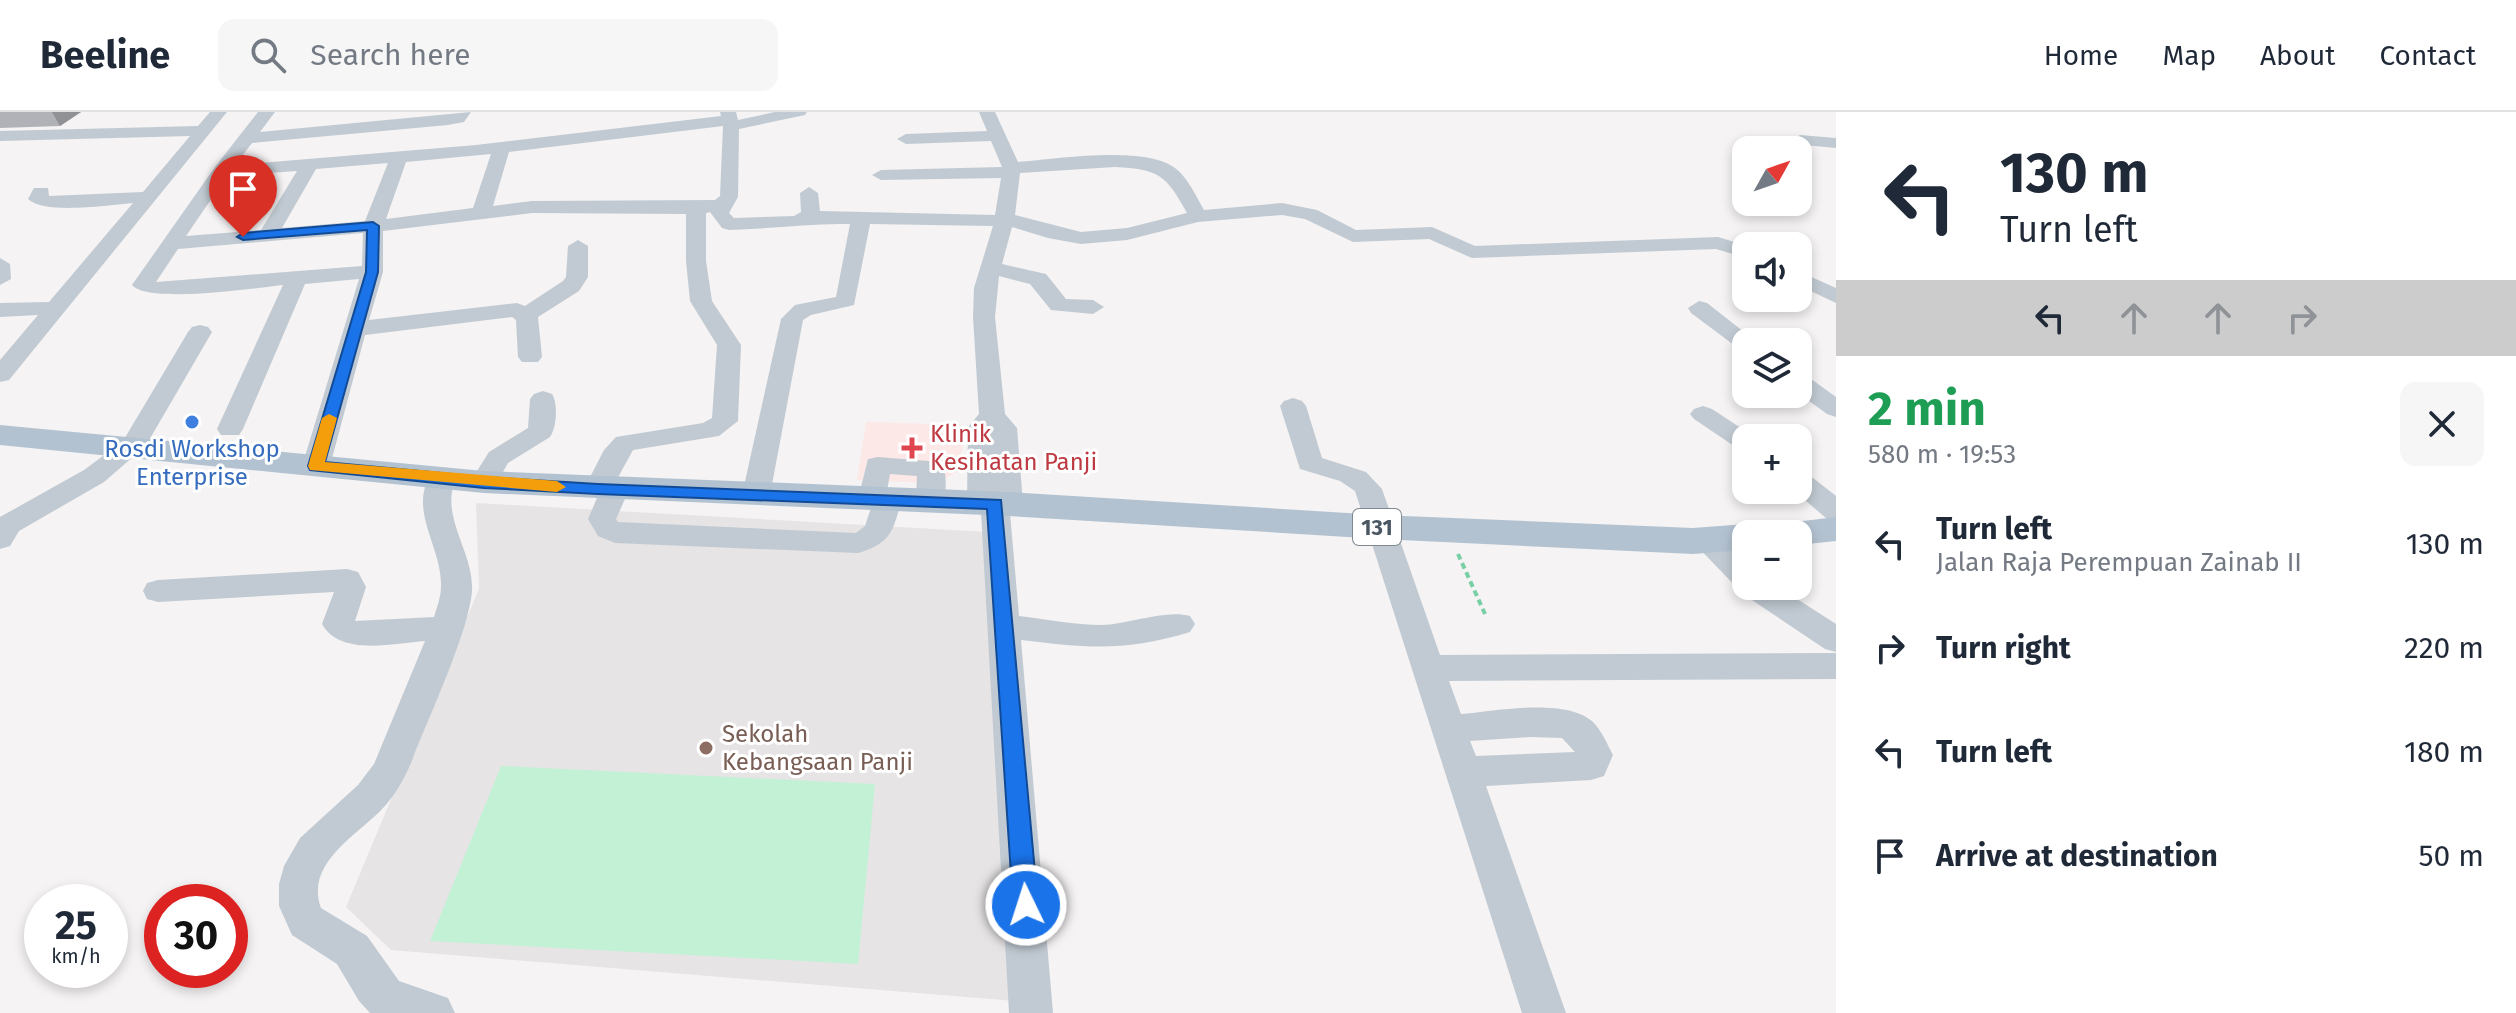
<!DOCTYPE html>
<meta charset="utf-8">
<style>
:root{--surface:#fff;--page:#f6f6f7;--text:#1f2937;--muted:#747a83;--line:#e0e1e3}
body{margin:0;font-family:"Fira Sans",sans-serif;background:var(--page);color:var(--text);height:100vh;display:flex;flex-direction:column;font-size:30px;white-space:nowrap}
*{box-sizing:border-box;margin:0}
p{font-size:26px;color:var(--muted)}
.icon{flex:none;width:44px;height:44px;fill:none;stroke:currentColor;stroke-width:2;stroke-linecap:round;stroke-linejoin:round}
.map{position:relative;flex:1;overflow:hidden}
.panel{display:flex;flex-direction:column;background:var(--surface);width:680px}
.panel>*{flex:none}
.guide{background:#fff;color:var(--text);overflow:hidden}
.needle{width:52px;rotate:50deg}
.fabs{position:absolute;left:1732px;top:24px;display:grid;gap:16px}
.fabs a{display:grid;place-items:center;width:80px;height:80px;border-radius:16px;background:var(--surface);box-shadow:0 4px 12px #0003;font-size:40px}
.speed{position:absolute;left:24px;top:772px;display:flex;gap:16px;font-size:40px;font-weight:700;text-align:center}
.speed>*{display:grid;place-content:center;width:104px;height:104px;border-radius:50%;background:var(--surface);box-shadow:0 4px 12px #0003;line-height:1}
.speed small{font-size:20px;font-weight:400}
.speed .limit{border:12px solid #d22;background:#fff;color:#111}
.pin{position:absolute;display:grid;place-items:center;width:68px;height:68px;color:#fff;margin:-82px -34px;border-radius:50% 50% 50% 0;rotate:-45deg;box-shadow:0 0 8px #0007}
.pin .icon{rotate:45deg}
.me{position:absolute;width:88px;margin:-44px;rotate:356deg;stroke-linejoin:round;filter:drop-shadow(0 0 6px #0008)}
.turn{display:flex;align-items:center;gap:28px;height:168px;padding:0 32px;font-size:36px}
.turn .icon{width:104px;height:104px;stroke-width:2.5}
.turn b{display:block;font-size:56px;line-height:68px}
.lanes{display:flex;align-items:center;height:76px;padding:0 32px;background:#0003;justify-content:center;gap:40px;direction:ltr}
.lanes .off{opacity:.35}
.round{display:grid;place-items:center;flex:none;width:84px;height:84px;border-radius:16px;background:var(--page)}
.overview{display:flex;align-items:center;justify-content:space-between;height:136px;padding:0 32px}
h1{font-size:48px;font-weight:700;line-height:60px;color:#1e9e55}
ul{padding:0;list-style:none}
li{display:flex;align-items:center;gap:24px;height:104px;padding:0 32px}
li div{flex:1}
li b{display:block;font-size:30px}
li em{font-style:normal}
header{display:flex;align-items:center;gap:48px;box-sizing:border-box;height:112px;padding:0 40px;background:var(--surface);border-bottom:2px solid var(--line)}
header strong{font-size:38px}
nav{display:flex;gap:44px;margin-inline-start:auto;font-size:28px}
.search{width:560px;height:72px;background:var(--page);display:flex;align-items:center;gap:20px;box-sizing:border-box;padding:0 28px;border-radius:16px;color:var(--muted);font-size:30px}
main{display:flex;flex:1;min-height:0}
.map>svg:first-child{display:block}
.education{fill:#e6e4e5}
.medical{fill:#fce8e6}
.green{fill:#c3f1d5}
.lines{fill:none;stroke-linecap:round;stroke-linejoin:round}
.path{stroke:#7ad0a6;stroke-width:4;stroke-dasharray:6 4;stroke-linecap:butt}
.minor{fill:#c1cad2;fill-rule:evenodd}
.major{fill:#b3c2d1;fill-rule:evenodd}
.wall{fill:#b0b2b7}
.shaded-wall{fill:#909195}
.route{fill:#1a73e8;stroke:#114b97;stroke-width:2}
.slow{fill:#f59e0b}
.shop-dot{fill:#3f7fe0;stroke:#fff;stroke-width:3}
.health-dot{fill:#e0444e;stroke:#fff;stroke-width:3}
.education-dot{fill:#8d6e63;stroke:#fff;stroke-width:3}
.labels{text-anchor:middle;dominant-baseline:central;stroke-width:6;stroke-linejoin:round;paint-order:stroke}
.shield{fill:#fff;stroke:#808990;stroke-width:2}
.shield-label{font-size:22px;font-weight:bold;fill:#4a5661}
.health-label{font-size:24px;fill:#be3a42;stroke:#fff;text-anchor:start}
.shop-label{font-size:24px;fill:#366cbe;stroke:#fff}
.education-label{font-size:24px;fill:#785e54;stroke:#fff;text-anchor:start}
</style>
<header>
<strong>Beeline</strong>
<div class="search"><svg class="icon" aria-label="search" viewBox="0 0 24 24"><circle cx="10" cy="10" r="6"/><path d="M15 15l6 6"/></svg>Search here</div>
<nav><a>Home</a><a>Map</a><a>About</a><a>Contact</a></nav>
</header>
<main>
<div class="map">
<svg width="1836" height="901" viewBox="0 0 1836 901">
<rect width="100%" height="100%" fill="#f5f3f3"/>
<path class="education" d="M476,391L987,420L1015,889L391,838L346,795L479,477Z"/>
<path class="medical" d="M866,310L963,313L961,358L935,371L857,368Z"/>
<path class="green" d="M501,654L875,672L858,852L430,829Z"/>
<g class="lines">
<path class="path" d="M1458,442L1485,502"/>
<path class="minor" d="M210,0H227L9,268L0,270V248L38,203L0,205V191L49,190L133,91C109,93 44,103 28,87L34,76H48L49,84L143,80L190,24L0,29V19L198,14Z
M258,0H275L260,20L471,0L464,10L448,13L252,31L235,53L476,33L721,4L720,0H736L738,8L775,0H807L805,3L739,17L738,85L729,101L734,106L794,104L801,100L800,81L809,75L818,81L820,99L995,103L1001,66L881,68L872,63L881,58L1002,55L991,29L906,32L897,27L906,22L987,19L979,0H995L1018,50C1057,47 1144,33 1175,56C1188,66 1196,84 1204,98L1282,91L1317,98L1356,118L1432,115L1475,134L1718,125L1748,134L1746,146L1716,137L1472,146L1429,127L1353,130L1305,107L1282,103L1198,110L1127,128L1081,132L1048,126L1012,115L1002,152L1046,162L1066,187L1093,188L1104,195L1093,202L1051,198L1030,172L999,164L995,205L1005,302L1017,316L1023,392L1019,399L1010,401L1019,504C1046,507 1075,513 1102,513C1129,512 1167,497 1190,504L1195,512L1190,520C1124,540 1088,536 1021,528L1053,901H1009L981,400L971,398L967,391L968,315L979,302L973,205L974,176L993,114L870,112L854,193L811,203L803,208L770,383L766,389L756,392L746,389L742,383L781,207L795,193L836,185L850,112C810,111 770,117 729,118L722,116L710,100L706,101V149L712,189L741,233L738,309L719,324L633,338L616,369L625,372L629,378L616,407L618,410L856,421L865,414L871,396L862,393L858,387L868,347L878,345L941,350C948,361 947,385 940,395L930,398L920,395L916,389L917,364L890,362L887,379L897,382L901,388C894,419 890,432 858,441L615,431L598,424L588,407L597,386L588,383L584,377L604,338L616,325L703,311L712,306L717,233L690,189L686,149V102L532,101L383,119V160L369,208L517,191L525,194L563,169L566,165L568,134L578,128L588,134V165L579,179L538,205L542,245L538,250H522L518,245L516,208L512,205L365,223L330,354L326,360L316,362L306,360L302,354L359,167L305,172L243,317L239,323H221L217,317L283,173C255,176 148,192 132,173L215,55ZM723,14L720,84L715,88L532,89L493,94L509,40ZM491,42L473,96L386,107L406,50ZM388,51L365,109L282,116L316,57ZM1115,55C1159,57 1166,63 1187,101L1127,116L1081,120L1015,103L1020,61ZM297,59L261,118L186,124L227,64ZM363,121L362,154L156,170L178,137Z
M1800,23L1836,26V36L1794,32L1791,28Z
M0,146L10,152L11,167L0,173Z
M1798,159L1836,176V191L1798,173Z
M1699,189L1707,191L1757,230H1746V238L1738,236L1691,201L1688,196Z
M200,213L208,215L212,220L141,342L134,344L104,370L19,419L10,434L0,437V405L84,358L123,329L188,220L192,215Z
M1798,262L1807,264L1836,285V305L1827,302L1798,281Z
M543,279L552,282C558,291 557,315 550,325L508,351L494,376L484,379L474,376L470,370L489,340L528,316L530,287L534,282Z
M1293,286L1302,289L1306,294L1322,346L1366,360L1382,377L1440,543L1836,541V567L1449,569L1461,602C1495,599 1566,585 1593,610C1602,619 1607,632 1613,643L1604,664L1591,668L1486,674L1566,901H1522L1355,379L1340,369L1300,357L1280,294L1284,289ZM1530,625L1562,626L1575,640L1476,644L1470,629Z
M1703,294L1712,297L1756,326H1746V338L1737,336L1694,307L1690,302L1694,297Z
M442,357L452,360L456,366C439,405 474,439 472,479C469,519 429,605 413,646C406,664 397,680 385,694C360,722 304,750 321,796L367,824L399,869L448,886L455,901H370L359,889L337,852L292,823L279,794V772L284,754L300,726L358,673L374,652L425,529C393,531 341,545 322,512L334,480L158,490L147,487L143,479L147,471L158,468L347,457L358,460L366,475L355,509L434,505C437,495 441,485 441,474C442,434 407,398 432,360Z
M1798,359L1808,362L1836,384V408L1826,406L1793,378H1798Z
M1707,419L1717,422L1746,449V474H1777L1836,512V540L1825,537L1743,482L1692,429L1697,422Z"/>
<path class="major" d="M0,313L484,359L1009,380L1380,403L1693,416L1746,412L1759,416L1763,422H1746V438L1693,442L1380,427L1009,404L484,381L0,333Z
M1836,405V429L1798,433V422H1764L1769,413Z"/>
</g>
<path class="wall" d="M0,0H81L60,14L0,16Z"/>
<path class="shaded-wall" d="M52,0H81L60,14Z"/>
<path class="route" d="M373,110L379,114L378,160L325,350L484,365L598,372L1001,388L1038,793L1034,801L1026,804L1017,801L1013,793L987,397L598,382L484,376L310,358L308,354L366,160L367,118L243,128L237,125L243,121Z"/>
<path class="slow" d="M329,302L337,306L325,350L557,369L566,375L557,380L310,358L308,354L322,306Z"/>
<circle class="shop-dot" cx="192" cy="310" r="8"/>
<path class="health-dot" d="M908 324h8v8h8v8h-8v8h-8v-8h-8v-8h8z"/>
<circle class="education-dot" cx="706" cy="636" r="8"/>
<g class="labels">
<rect class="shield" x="1353" y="397" width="48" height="36" rx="6"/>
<g class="shield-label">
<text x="1377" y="415">131</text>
</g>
<g class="health-label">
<text x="930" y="322">Klinik<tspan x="930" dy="28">Kesihatan Panji</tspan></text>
</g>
<g class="shop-label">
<text x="192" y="337">Rosdi Workshop<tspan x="192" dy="28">Enterprise</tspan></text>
</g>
<g class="education-label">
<text x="722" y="622">Sekolah<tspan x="722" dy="28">Kebangsaan Panji</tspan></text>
</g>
</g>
</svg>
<div class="fabs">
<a><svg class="needle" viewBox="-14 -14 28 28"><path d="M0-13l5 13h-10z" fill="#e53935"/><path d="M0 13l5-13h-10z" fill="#747a83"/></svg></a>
<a><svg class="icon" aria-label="sound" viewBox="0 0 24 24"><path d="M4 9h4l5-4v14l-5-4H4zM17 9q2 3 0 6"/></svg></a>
<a><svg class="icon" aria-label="layers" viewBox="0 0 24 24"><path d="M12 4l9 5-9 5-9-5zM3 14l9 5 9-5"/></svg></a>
<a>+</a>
<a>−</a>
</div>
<div class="speed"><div>25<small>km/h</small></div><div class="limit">30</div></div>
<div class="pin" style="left:243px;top:125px;background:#d93025"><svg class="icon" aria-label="arrive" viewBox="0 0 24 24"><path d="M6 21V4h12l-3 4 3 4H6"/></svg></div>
<svg class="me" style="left:1026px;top:793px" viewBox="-20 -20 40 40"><circle r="17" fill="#1a73e8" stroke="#fff" stroke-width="3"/><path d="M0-11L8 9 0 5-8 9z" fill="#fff"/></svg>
</div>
<section class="panel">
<div class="guide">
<div class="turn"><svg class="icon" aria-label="left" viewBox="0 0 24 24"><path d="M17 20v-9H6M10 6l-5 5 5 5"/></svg><div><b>130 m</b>Turn left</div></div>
<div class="lanes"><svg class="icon" aria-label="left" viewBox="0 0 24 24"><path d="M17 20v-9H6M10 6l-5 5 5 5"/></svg><svg class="icon off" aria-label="ahead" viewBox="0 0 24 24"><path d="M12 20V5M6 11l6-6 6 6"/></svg><svg class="icon off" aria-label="ahead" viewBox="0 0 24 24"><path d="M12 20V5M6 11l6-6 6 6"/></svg><svg class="icon off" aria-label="right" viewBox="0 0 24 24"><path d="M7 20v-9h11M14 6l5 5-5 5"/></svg></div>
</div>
<div class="overview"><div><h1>2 min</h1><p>580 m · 19:53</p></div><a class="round"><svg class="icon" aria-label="close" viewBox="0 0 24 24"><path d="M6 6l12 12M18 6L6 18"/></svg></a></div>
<ul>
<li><svg class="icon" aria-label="left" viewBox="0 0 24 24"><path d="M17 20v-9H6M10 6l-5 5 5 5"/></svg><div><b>Turn left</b><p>Jalan Raja Perempuan Zainab II</p></div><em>130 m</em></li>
<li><svg class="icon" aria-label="right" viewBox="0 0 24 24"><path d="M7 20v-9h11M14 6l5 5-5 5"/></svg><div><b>Turn right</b></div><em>220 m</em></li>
<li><svg class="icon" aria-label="left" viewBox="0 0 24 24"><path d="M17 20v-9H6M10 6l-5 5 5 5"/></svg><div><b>Turn left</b></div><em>180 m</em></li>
<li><svg class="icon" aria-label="arrive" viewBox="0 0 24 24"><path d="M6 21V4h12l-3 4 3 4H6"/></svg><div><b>Arrive at destination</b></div><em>50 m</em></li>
</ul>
</section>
</main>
